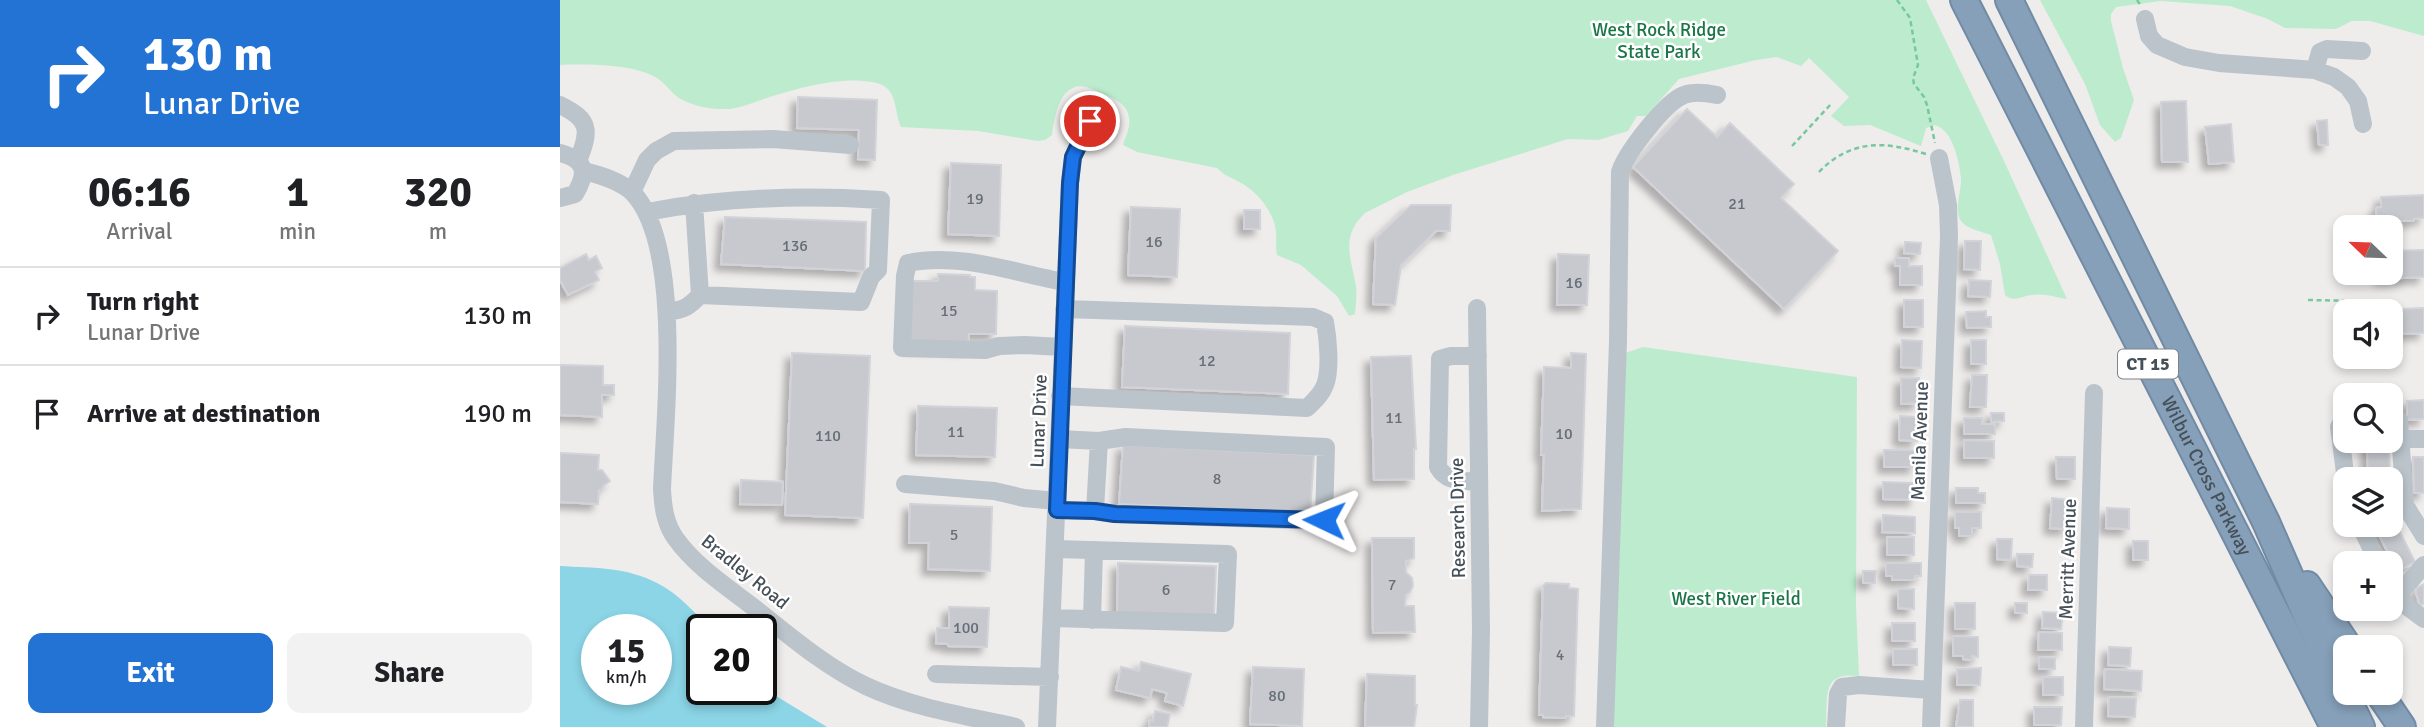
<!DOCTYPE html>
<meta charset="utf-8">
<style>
:root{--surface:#fff;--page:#f2f2f2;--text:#202124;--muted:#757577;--line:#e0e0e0;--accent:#2273d4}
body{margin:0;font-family:Signika,sans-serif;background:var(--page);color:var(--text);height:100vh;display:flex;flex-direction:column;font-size:26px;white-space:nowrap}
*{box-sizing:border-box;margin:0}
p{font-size:23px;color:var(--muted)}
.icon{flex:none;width:38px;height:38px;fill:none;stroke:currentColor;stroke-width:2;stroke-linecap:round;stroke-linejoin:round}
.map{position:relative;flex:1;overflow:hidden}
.side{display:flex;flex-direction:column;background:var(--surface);width:560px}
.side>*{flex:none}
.top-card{background:#2273d4;color:#fff;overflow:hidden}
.needle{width:46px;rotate:293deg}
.fabs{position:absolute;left:1773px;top:215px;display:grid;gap:14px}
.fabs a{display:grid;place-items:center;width:70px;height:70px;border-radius:14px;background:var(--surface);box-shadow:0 4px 10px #0003;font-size:35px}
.speed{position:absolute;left:21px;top:614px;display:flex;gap:14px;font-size:35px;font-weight:700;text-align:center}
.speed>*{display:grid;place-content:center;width:91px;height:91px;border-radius:50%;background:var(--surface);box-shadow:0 4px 10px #0003;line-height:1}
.speed small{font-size:18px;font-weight:400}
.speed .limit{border:4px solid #111;border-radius:10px;background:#fff;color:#111}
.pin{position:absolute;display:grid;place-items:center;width:60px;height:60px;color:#fff;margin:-30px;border:4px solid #fff;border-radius:50%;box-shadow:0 2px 7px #0007}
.me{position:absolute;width:77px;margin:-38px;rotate:272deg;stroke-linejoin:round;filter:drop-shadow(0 0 5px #0008)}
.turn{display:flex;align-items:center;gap:24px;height:147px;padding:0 28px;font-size:32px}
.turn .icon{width:91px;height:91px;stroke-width:2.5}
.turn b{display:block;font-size:49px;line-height:60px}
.eta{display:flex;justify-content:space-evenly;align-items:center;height:119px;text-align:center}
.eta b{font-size:42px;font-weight:800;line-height:49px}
.cta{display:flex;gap:14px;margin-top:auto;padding:14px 28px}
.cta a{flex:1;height:80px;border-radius:14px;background:var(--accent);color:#fff;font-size:28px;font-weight:800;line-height:80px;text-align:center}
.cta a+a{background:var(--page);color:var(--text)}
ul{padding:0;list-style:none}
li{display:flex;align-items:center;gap:21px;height:98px;padding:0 28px;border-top:2px solid var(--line)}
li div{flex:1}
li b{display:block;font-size:26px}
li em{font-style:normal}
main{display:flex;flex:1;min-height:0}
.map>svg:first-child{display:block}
.green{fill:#bceccd}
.water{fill:#8bd5e7;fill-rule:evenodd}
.building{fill:#c7c9cf;stroke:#d1d3d8;stroke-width:2;filter:url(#shadow)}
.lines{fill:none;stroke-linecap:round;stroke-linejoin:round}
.highway-casing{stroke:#718ba5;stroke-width:30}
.path{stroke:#76c89e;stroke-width:2.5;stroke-dasharray:5 3.5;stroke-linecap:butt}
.minor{stroke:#bbc4cb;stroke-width:18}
.highway{stroke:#86a0b9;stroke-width:26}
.route-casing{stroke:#114b97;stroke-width:18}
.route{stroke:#1a73e8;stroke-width:12}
.labels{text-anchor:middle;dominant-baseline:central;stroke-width:5;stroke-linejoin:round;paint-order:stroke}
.number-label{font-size:16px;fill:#666e76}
.shield{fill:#fff;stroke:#7e848b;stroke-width:2}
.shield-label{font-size:18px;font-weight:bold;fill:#465059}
.park-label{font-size:19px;fill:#1b7647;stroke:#fff}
.street-label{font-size:19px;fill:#465059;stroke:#fff}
</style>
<main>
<section class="side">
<div class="top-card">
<div class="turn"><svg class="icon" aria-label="right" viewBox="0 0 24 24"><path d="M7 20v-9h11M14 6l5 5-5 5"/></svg><div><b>130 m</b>Lunar Drive</div></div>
</div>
<div class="eta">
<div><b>06:16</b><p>Arrival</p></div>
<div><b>1</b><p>min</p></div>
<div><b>320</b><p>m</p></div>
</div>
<ul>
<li><svg class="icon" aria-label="right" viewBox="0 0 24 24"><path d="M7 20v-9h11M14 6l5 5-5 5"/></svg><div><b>Turn right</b><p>Lunar Drive</p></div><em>130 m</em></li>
<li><svg class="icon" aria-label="arrive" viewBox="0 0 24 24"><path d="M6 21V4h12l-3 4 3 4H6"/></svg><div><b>Arrive at destination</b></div><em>190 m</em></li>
</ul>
<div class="cta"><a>Exit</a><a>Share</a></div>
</section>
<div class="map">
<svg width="1864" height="727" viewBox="0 0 1864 727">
<defs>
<filter id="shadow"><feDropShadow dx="-6" dy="6" stdDeviation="3.5" flood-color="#0004"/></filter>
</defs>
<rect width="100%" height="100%" fill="#efecec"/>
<path class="green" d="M0,0H1366L1444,161L1507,299C1496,297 1483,293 1472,295C1461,296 1454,303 1445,295L1440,264L1431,235C1423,232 1412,230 1405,225C1391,215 1402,192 1401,178C1399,160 1393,131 1375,125L1366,128L1361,146L1310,125L1284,126L1271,116L1289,97L1249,58L1241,66L1217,57L1196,60L1119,79L1086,116H1077L1068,131L1038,140L1008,139L893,175L847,192L805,213C780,237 791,258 796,286C797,295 796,305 795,314L789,316L777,296L741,265L717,255C715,247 717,240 716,232C715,215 700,195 686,186C676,179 665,177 657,168L577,152L563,145C565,137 571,127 569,118C567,105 559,101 547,96C541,93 533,89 526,87C500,81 494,118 492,135L485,140L478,141L418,131L341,127C333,108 339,86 312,82C282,76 236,88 207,98C191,103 178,110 160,109C147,109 131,105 119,98C110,92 105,82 95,77C72,64 26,64 0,65Z
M1480,0H1864V36L1810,21H1792L1776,29L1725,28L1708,19L1670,6L1601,1L1556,7L1551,14V21L1563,68L1574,100L1561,138L1555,142L1540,125L1525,84Z
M1083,347L1297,377L1296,606L1299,676C1260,671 1268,698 1266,727H1052L1065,353Z"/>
<path class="water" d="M0,566C33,568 67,567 97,583C119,594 135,613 151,630H142V690H201V681L216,696L267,727H0ZM37,630H96V690H37Z"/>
<path class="building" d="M238,97L317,100L315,160L298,159L299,130L237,128Z
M1626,101L1628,162H1602L1601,102Z
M1127,109L1157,137L1170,123L1234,184L1221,198L1278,251L1224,309L1073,167Z
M1767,120L1768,145H1759L1757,121Z
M1671,124L1674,162L1649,164L1645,127Z
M391,163L441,165L439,236L388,234Z
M1864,195V218L1854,219V221H1816V208L1821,207V197Z
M851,205H891L890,231H876L841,265L835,305L813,304L816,238Z
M571,207L620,209L617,277L568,275Z
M684,210H700V229H684Z
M165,217L306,222L305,271L161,264Z
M1405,241H1421L1420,270L1404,269Z
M1345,242L1361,243L1360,254L1344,253Z
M1864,250V277L1821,279V273H1830V251Z
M26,254L29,260L36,256L42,268L35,272L39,280L8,295L0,280V268Z
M998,254L1029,255L1027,305H997Z
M1335,258H1349V266H1362V285H1340V266H1335Z
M378,274L410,275V277H415V290L437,291L436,334H409L408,347L347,345L349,281H378Z
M1409,280L1431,281L1430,297L1408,296Z
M1344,300H1363V327H1344Z
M1864,308V333L1834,334V328H1830V312H1820V310Z
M1426,311V317H1431V327L1407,328L1406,312Z
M565,326L730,333L728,394L562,387Z
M1342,340L1362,341L1361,368L1341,367Z
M1411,340H1426V364H1411Z
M232,353L310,356L303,518L225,515Z
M1011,353L1026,354L1021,509L982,511L984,455H981L984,367L1011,368Z
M851,356L856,449H854V479L814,480L811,357Z
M0,365L43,366V385H54V395H42V417L0,415Z
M1412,375H1427L1426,407H1410Z
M1341,378H1359V403L1341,404Z
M1864,400V419L1830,421V415H1847V401Z
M358,406L437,408L435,457L356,455Z
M1431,413H1444V421L1431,422Z
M1340,416L1358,417L1357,441L1339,440Z
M1404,418H1422V424H1435V434H1404Z
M1404,440L1434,441V458H1404Z
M1807,441H1829L1830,480H1808Z
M563,445L754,455L750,513L559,504Z
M1324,450H1355V467H1324Z
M0,453L39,455L38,470H42L50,481L43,486L42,490H39L38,504L0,502Z
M1496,457H1515V479H1497Z
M1853,457H1864V493H1854Z
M181,480L223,482L222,505L180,504Z
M1323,482L1355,483V500L1323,499Z
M1830,486L1832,523L1835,522L1855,562L1837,571L1817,531L1819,529L1816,525H1830Z
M1396,488H1418V493H1425V503H1396Z
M1492,498L1509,500L1507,529L1490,528Z
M350,504L432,507L430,571L368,569L369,543H349Z
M1547,508L1569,509V529L1546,528Z
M1395,512H1421V528H1412V536H1399V528H1395Z
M1323,515L1355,517V533L1322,532Z
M1327,537H1354V555H1327Z
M812,538H854V558L846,561V572L852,578L853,586L850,592L846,595L845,606H854L855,632L813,633Z
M1437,539H1452L1451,560L1437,559Z
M1573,541H1588V560H1573Z
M1457,554H1473L1472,567L1457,566Z
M558,563L656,566L654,616L557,613Z
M1326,563H1361V576H1355L1354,580H1332V576H1326Z
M1303,571H1316L1315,583H1303Z
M1469,575H1487V590H1468Z
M986,583L1009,584V588L1018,589L1014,716H1006V718L983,717V715H979L983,586Z
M1864,584V604L1860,605L1856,592L1857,588Z
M1338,589H1354V609L1338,608Z
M1395,603H1415V629H1395Z
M1455,603H1467V613H1455Z
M389,607L429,608L427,647L388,646V644L376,643L377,628H389Z
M1483,612L1503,613L1501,629L1482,628Z
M1332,623H1355V641H1332Z
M1479,632L1502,633V650H1478Z
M1393,636L1418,637V657L1412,656V660L1403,659V656H1393Z
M1549,647L1571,648L1570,666L1548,665Z
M1333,649H1357V665H1333Z
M1479,657L1495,658V669H1479Z
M581,662L631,674L623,706L605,701L607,693L592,689L590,698L556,690L561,667L579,671Z
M693,667L744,669L742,726L690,724Z
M1421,668L1420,685H1397V669Z
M1545,669L1582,671L1581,691L1544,689Z
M807,674L855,676V705H857L854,727H805Z
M1483,677H1503V695H1483Z
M1549,697L1576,698L1575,717L1548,716Z
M1400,700H1413V727H1396Z
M1474,707H1502L1501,725H1474Z
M595,711L610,714L607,727H589L590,720L593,721Z"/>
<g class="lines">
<g class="highway-casing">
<g id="highway">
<path id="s1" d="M1404,0L1774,727"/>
<path d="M1449,0L1706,522L1747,616L1801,727"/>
<path d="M1747,585L1789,648"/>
<path d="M1819,693L1842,727"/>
</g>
</g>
<path class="path" d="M1337,0L1350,18L1358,65L1353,78L1354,84L1364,97L1367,105L1375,143
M1577,0L1581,6
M1232,146L1272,103
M1259,172C1291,139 1325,141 1366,154
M1748,300L1803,301"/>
<path class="minor" d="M1585,19L1589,36L1597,45L1625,57L1659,63L1755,70L1774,77L1788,87L1798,101L1803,124
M1755,70L1760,52L1767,49L1802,51
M0,105C31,120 30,131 18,161
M0,153C26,160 28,172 15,194L0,198
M24,171C40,175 61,181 73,193C123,246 105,418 102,489C103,507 105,524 116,539C137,568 169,588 197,610C231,637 266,667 306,686C353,708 407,716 456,727
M72,192L87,160L96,151L114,141L213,139L290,145
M134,203L140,295
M87,212C164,197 242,195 321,200L318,270L311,277L301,302L140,295C130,306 123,311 108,311
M917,308L921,630L919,727
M502,347L465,345L439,346L425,350L342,348L345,276L348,263C400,252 454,273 505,282
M918,356H891L880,359L878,467C887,483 902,480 919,482
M500,396L747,408C754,401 762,394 765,385C771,370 768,338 765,322L753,317L504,309
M1785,416L1779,427L1786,480
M1839,420L1845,505L1864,536
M1841,439H1864
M345,484L434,491L464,498L497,501
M497,510L535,511L555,514L764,521L766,447L566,437L539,441L499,439
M535,511L539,441
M1800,525L1819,564
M1830,584L1849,608L1864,619
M1839,594L1864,565
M492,618L665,623L668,554L495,549
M532,620L534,550
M376,674L490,677
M487,727L510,183L513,157L530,121
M1045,727L1058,341L1060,172C1066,153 1105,102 1124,95C1134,91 1147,93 1157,95
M1276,727L1278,694L1282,687L1299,685L1372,690
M1371,727L1389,236L1388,205L1379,158
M1524,727L1534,393"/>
<use href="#highway" class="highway"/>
</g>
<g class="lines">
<g class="route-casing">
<path id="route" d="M530,121L513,157L510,183L497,510L535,511L555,514L764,520"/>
</g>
<use href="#route" class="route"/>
</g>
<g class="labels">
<g class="number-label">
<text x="415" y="199">19</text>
<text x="1177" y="204">21</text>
<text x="594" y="242">16</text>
<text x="235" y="246">136</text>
<text x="1014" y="283">16</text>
<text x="389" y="311">15</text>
<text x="647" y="361">12</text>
<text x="834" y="418">11</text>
<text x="396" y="432">11</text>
<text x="1004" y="434">10</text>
<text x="268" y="436">110</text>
<text x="657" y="479">8</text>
<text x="394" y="535">5</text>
<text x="832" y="585">7</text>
<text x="606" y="590">6</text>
<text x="406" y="628">100</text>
<text x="1000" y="655">4</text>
<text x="717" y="696">80</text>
</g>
<rect class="shield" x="1558" y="349.5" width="60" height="29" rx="5"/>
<g class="shield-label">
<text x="1588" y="364">CT 15</text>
</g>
<g class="park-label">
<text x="1099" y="30">West Rock Ridge<tspan x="1099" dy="22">State Park</tspan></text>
<text x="1176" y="599">West River Field</text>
</g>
<g class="street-label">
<text transform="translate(479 421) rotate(-88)">Lunar Drive</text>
<text transform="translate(1360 441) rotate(-88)">Manila Avenue</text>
<text stroke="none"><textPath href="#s1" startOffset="534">Wilbur Cross Parkway</textPath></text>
<text transform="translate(898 518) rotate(-91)">Research Drive</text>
<text transform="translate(1508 559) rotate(-88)">Merritt Avenue</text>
<text transform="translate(185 572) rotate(39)">Bradley Road</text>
</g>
</g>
</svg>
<div class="fabs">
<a><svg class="needle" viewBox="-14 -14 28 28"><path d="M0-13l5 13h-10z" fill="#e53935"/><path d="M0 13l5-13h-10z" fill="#757577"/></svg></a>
<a><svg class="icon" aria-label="sound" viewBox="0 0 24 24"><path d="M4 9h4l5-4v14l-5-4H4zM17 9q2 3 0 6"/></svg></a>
<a><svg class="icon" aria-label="search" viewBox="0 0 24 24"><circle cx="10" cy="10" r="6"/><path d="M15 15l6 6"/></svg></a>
<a><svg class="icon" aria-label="layers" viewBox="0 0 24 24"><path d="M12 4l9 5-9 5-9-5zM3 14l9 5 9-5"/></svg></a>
<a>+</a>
<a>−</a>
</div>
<div class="speed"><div>15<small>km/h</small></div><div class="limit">20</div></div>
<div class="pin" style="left:530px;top:121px;background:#d93025"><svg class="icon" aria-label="arrive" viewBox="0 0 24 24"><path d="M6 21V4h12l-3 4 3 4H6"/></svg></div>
<svg class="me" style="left:764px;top:520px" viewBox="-20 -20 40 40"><path d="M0-17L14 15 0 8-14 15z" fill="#1a73e8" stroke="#fff" stroke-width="4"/></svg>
</div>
</main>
